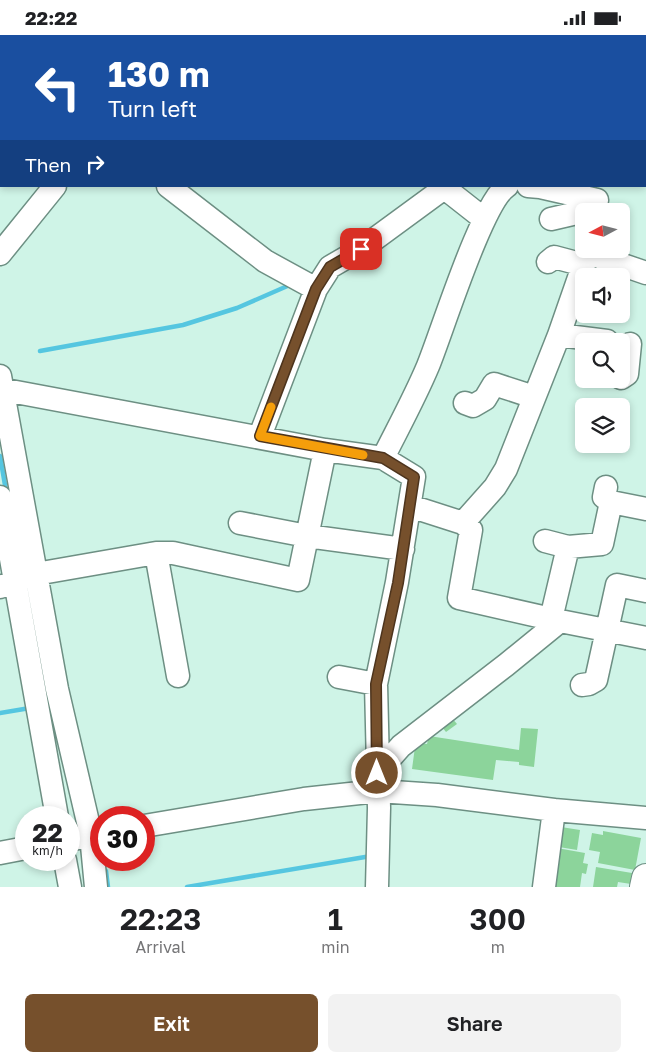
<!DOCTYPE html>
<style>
:root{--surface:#fff;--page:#f2f2f2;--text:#202124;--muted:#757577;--accent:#76502c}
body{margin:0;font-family:"Golos Text",sans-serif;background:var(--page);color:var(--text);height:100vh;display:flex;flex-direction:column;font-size:19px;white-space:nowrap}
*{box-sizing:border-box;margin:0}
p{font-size:16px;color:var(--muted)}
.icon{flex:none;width:28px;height:28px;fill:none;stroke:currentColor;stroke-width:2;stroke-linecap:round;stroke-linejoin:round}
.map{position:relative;height:852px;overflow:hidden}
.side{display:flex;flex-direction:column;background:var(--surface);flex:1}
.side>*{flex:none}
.banner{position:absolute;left:0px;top:0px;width:646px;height:152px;box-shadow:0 2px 8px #0003;background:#1a4fa0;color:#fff;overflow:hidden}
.needle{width:32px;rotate:263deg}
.tools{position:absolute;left:575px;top:168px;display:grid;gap:10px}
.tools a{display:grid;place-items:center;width:55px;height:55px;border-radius:8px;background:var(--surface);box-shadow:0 2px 8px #0003;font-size:25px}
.speed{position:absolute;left:15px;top:771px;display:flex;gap:10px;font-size:25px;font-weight:700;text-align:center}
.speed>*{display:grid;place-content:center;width:65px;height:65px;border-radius:50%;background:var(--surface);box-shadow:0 2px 8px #0003;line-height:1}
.speed small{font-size:12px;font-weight:400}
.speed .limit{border:8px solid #d22;background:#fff;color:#111}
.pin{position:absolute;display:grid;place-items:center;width:42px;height:42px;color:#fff;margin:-21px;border-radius:10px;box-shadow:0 2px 8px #0006}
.me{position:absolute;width:55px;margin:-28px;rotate:0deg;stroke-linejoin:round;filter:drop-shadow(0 0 4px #0008)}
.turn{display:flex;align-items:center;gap:18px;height:105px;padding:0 25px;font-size:22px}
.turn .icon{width:65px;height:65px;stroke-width:2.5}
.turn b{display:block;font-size:35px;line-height:42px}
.then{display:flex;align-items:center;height:48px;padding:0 25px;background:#0003;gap:10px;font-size:19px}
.eta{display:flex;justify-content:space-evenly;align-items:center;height:85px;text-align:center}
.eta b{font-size:30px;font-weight:600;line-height:35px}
.button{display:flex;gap:10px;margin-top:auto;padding:10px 25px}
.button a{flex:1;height:58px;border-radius:8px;background:var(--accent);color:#fff;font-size:20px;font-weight:600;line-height:58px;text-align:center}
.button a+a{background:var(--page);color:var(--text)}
.status{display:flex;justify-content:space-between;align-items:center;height:35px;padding:0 25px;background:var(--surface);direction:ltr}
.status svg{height:14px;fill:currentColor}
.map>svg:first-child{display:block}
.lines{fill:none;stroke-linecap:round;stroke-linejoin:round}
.stream{stroke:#55c6e0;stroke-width:4.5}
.building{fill:#8cd49b}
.minor-casing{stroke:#6d8f83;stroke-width:25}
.major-casing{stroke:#6d8f83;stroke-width:30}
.minor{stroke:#fff;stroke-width:22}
.major{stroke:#fff;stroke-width:28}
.route-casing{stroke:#4d341d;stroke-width:12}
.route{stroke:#76502c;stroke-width:9}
.slow{stroke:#f59e0b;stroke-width:9}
</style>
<div class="status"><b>22:22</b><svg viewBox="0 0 49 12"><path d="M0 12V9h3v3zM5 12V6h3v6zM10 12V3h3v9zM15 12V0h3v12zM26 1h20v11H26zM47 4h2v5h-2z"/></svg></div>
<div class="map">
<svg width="646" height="852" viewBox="0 0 646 852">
<rect width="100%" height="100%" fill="#cff4e7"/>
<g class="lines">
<path class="stream" d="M638,1L640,0
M40,316L183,290L237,273L292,249
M0,421L6,456
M0,678L30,673
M106,836L108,852
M187,852L371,821"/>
</g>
<path class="building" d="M451,682L457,689L446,697L442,692Z
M521,693L538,694L534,732L519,730V727L496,725L493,745L412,734L415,712H418L419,708L427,709L429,701L519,715Z
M561,792L580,795L577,815L559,812Z
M603,796L641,803L635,835L598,828L600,817L589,815L592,798L603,800Z
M557,813L585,818L583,828L588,829L586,839L582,838L580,852H549Z
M596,832L632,838L631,849L618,847L617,852H593Z"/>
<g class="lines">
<g class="minor-casing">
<path id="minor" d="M190,0L191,1
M615,0L617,1
M32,1L33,0
M171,1L172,0
M645,18L646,19
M0,42L1,40
M645,85L646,83
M168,151L265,226L316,254L260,401
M442,151L484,184
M528,151L540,152L597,165
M551,184L594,174
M588,218L646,238
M0,219L55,151
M548,227L554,222L584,230
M316,254L330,232L361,214L447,151
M559,300L607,306
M0,341L57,654L91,800L96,852
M621,343L627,339L630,309
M0,354L325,415L383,423C398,393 415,362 428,331C442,297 482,167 507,151
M465,368L473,371L485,364L494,349L534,362
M606,452L604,462L611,467L646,474
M0,462L57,782
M410,471L463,488L471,495L459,563L560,586L646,603
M240,488L307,501L403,514
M463,488L495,452L506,434L559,300L589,214
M545,506L568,512
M156,518L178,641
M0,552L30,540L156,518H173L298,545L325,415
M551,584L568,512L602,509L611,467
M339,642L376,649
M582,650L589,649L596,645L617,550L646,556
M377,738L401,711L506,630L560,586
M144,791L304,764L378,756L437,760L554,775L646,783
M69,805L101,798
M0,818L26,813
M65,825L70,852
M377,852L379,773L376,649L397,547L414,442L383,423
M544,852L554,775"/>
</g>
<g class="major-casing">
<path id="major" d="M644,852L646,843"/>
</g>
<use href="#minor" class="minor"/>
<use href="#major" class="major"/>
</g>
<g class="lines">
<g class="route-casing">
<path id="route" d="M361,214L330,232L316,254L260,401L383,423L414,442L398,548L376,649L377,738"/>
</g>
<use href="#route" class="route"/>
<path class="slow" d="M271,372L260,401L363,420"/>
</g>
</svg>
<div class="tools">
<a><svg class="needle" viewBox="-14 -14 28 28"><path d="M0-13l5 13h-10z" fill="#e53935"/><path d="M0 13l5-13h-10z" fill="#757577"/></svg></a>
<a><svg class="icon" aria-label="sound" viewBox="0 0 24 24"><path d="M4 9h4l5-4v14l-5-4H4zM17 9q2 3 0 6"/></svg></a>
<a><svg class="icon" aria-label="search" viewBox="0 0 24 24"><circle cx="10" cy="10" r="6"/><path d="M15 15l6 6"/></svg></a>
<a><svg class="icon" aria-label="layers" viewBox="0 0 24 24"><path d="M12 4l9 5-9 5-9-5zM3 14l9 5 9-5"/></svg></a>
</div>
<div class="speed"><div>22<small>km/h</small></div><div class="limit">30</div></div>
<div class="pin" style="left:361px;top:214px;background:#d93025"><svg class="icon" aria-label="arrive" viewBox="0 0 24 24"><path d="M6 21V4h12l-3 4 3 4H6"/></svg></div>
<svg class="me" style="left:377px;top:738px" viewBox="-20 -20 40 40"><circle r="17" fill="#76502c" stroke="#fff" stroke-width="3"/><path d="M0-11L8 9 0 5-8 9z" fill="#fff"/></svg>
<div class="banner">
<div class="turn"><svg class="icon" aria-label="left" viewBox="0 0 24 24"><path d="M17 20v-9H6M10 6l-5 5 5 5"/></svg><div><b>130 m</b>Turn left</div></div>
<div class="then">Then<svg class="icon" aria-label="right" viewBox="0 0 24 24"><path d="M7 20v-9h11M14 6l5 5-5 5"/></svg></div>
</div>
</div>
<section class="side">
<div class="eta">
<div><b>22:23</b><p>Arrival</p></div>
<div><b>1</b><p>min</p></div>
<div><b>300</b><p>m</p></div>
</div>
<div class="button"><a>Exit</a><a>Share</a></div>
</section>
